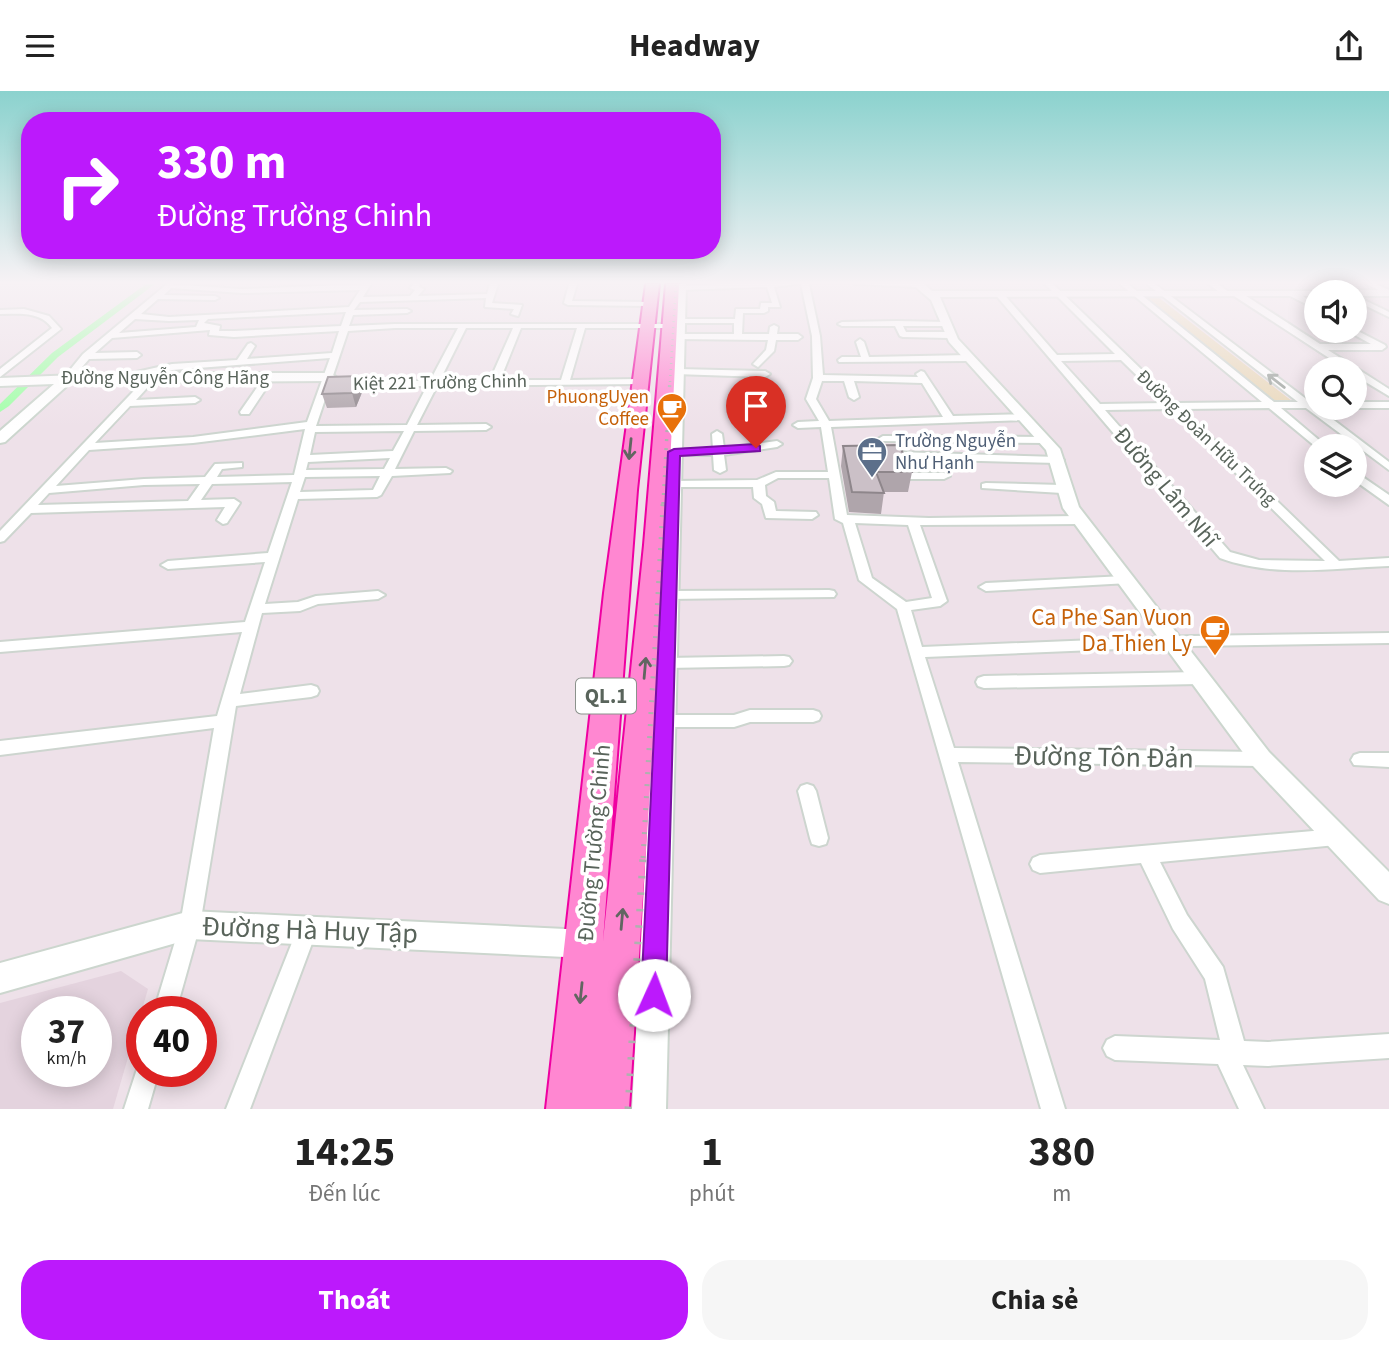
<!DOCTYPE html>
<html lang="vi">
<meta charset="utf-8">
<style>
:root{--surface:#fff;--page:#f6f6f6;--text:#222;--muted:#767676;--accent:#bc19fc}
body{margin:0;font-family:"Source Sans 3",sans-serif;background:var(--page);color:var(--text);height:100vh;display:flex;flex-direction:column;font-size:26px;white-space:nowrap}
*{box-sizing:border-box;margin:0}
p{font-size:23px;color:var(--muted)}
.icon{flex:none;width:38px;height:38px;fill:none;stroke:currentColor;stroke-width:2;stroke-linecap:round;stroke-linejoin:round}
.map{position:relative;height:1018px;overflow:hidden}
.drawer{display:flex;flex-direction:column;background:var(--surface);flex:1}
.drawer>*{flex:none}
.top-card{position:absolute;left:21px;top:21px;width:700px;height:147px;border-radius:28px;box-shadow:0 4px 18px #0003;background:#bc19fc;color:#fff;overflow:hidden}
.buttons{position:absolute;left:1304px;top:189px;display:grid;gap:14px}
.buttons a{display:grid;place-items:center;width:63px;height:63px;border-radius:50%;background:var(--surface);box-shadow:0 4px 18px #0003;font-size:35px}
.speed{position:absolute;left:21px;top:905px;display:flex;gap:14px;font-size:35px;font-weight:700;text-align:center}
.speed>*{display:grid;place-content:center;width:91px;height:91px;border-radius:50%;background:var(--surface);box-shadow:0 4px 18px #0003;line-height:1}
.speed small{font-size:18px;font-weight:400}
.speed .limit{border:10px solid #d22;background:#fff;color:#111}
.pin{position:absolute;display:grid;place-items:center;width:60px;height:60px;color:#fff;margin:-72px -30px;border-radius:50% 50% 50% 0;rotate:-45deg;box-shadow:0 0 7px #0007}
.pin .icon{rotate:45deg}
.me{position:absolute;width:77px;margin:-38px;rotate:2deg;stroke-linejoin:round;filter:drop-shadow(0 0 5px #0008)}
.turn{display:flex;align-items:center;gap:24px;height:147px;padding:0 21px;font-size:32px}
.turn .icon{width:91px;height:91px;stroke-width:2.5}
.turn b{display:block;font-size:49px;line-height:60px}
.eta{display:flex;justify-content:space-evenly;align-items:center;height:119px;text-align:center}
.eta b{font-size:42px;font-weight:700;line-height:49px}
.cta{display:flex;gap:14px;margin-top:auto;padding:14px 21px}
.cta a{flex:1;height:80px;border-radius:28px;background:var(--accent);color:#fff;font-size:28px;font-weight:700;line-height:80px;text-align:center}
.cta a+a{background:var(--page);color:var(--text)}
header{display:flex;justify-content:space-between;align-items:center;height:91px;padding:0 21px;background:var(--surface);font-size:32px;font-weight:700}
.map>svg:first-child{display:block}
.education{fill:#e4d3de;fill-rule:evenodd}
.green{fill:#e9d8ba}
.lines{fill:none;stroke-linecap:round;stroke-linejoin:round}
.canal{fill:#a0ffa7;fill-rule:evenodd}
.street-casing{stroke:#cdd5cf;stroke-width:4}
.secondary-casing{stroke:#ccd6ce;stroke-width:4}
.highway-casing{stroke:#ef00a1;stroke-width:4}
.street{fill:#fff;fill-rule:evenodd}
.secondary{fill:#fff;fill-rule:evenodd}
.highway{fill:#ff87d1;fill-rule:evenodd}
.rail-far4{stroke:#afb1af;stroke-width:2.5;stroke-dasharray:1 5;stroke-linecap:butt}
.rail-far3{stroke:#afb1af;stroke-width:3.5;stroke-dasharray:2 7;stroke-linecap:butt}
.rail-far2{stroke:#afb1af;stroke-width:4.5;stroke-dasharray:2 9;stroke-linecap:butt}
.rail-far1{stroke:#afb1af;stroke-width:5;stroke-dasharray:2 10;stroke-linecap:butt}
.rail{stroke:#afb1af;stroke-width:7;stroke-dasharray:2.5 14;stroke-linecap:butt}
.wall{fill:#afa5ab}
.shaded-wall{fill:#8e868b}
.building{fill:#cbc0c7;stroke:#8e868b;stroke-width:2}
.oneway{stroke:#9ba29d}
.oneway2{stroke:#616661}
.route{fill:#bc19fc;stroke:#7a10a4;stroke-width:2}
.labels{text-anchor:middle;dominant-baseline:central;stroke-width:7;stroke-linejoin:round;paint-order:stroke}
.far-street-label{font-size:19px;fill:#59645b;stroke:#fff}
.far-food-label{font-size:19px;fill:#c56008;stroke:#fff;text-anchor:end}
.far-service-label{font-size:19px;fill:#4e5e75;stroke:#fff;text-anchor:start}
.shield{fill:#fff;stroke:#8b928c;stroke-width:2}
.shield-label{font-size:21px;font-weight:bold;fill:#59645b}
.street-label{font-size:23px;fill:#59645b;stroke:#fff}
.food-label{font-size:23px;fill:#c56008;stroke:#fff;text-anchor:end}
.near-street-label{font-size:28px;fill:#59645b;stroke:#fff}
</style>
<header><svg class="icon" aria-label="menu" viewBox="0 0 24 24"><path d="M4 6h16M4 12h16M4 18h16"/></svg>Headway<svg class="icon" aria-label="share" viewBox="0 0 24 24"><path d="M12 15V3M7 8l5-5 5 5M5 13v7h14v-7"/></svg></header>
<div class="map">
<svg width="1389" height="1018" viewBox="0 0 1389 1018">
<rect width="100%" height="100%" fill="#eee1e9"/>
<path class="education" d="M121,880L148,898L113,1018H0V912ZM37,920H96V980H37Z"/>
<path class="green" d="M1145,206H1158L1292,310L1276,311Z"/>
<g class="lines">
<path class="canal" d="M146,193H155L58,266L9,315L0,321V313L52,262Z"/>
<g class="street-casing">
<path id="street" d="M167,193L242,198L371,193L363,206L410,205L415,199L410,197L413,193H420L419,196L424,198L418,205L487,203L490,193H498L492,212L522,214L518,225L511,223L514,218L485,216L486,207L360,211L354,219L407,218L411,220L407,222L353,224L349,235L395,233H671L675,235L671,237H585L570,289L638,288L641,289V293L437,295L417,334L486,333L491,336L486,339L414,340L395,378L446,377L452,380L450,382L392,385L381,404L377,406L298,408L265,513L298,511L316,505L378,500L385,504L378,508L318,513L300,520L262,522L240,603L311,594L317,596L319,600L317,604L311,606L236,615L200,834L176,920H154L180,834L214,637L0,664V650L217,625L242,541L0,561V551L245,531L265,471L168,478L161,474L168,470L268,462L292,391L212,393L201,409L234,408L240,412L227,432L223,433L217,429L225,416L31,422L4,450L0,451V440L149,284L157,286L136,309L195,306L200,309L195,312L130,315L95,352L193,346L307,331L330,267L172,279L126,289L121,286L123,284L172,273L237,269L248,253L251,252L255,255L247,268L332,262L339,240L234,246L209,244L210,239L112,247L95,262L137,261L141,264L137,267L89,268L71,289H65V285L83,263ZM171,197L242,202L360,199L349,216L169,226L141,223L158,208L215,209L219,207L215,205L164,204ZM346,221L341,235L234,240H219L220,235L204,232L208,228ZM135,228L169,230L199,229L196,236L119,242ZM395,237H458L430,290H342L337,293L342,296L427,295L407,334L316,335L348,240ZM466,237H513L490,289H440ZM521,237H577L561,289H500ZM305,338L294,384L217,386L222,378L242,376V372L215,373L205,386L144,388L56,395L89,359L193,352ZM404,340L393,360L310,364L315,341ZM390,367L384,378L306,379L308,371ZM380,385L373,399L300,401L305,386ZM200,393L188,410L38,414L49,402L144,394Z
M569,193H577L572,210L650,211L654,213L650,215L568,214L564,212Z
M719,193H797L774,196L780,216H768V220L764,222H743L742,243H769L770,236L774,234L778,236L777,243H798L802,246L798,249H776L774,260L758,276L753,273L766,259L768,249L676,248V244L679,243H734V232H680L676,230L677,228H735L736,218H760L761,212H772L767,196L681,199L677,197L681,195Z
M801,193H809L820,245L823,284L918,286L916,283L921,280L924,281L953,325L1023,323L1028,326L1023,329L831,336L847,424L929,427L1079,425L1085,429L1079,433L920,434L947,510L940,515L911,519L922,556L1192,545L1389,542V552L1192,555L925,566L954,657L1261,661L1267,663L1270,668L1267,673L1261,675L958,671L1065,1018H1041L897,518L859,489L843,432L835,428L829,387H778L765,394L766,405L774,411L776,420L816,421L818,424L812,428L766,427L762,413L754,407L753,396H673L667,393L673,390L757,389L776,381H828L821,336L798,337L793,334L798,331L819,330L806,308L813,287L812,245ZM822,290H844L849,306L854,309L859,306L854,290L922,292L943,326L829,330L816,308ZM855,432L908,434L932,507L906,511L872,487Z
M854,193H921L922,194L918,196Z
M1045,193H1053L1176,312L1262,311L1120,193H1128L1274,311H1298L1147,193H1155L1389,371V379L1306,317H1281L1326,355L1316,356L1269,317L1182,318L1339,470L1389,467V475C1333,477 1274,487 1220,467L994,202L1001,200L1057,264L1115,263ZM1121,269L1165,312L1100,313L1061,270ZM1171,318L1325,470L1259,469L1230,461L1105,319Z
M1209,193H1218L1231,203L1224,205Z
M1366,193H1376L1389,199V204Z
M1234,201H1240L1320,253H1371L1351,242L1350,240H1354V238L1385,254L1386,256L1382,259H1328L1389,298V305L1354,284V278H1346L1234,205Z
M1290,201H1296L1316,213V218L1290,205Z
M1354,204L1389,221V226L1354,209Z
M24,218L49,225L61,238L0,286V278L52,237C40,220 19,223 0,223V219Z
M897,230L947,231V235H903L906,241H949L953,244L949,247L903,246L900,245L895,235H842L838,233L842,231Z
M860,248L864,251L869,266L969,264L973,267L969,270L839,271L838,269L842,266H861L856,251Z
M678,278L765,280L770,283L765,286L675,283L673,281Z
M265,285L273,287L249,323H241L240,321Z
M1354,311H1389V317H1354Z
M717,340L722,343L724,357L777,350L782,353L777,356L724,364L726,379L720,382L714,379L713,364H674L669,361L674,358H713L712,343Z
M883,345L1046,346L1051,349L1046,352L879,350L878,348Z
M898,361L1058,366L1064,369L1058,372L906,368L914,382H944L950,385L944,388H910L906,387L893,364Z
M1354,380L1389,404V414L1354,389Z
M986,392L1062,394L1068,398L1062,402L982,397V393Z
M1124,485L1131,489L1129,492L986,500L979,496L986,492Z
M829,499L834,500L836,503L834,506L669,508L662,504L669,500Z
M784,565L789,566L792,570L789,574L784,575L667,577L662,576L659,572L662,568L667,567Z
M1199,581L1205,583L1207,587L1205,591L1199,593L984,597L978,595L976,591L978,587L984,585Z
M750,619H813L819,621L821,625L819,629L813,631H750L734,636H665L659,634L657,630L659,626L665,624H734Z
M1360,662H1389V676L1354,674L1351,669L1354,664Z
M807,693L813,695L816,700L828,747L826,753L819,755L812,753L810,747L798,700L801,695Z
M1336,738L1343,740L1345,746L1343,752L1336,754L1160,771L1187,824L1223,876L1244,950L1268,951L1389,943V967L1268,975L1243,974L1264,1018H1239L1218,973L1115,969L1107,965L1103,957L1107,949L1115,945L1220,949L1205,888L1173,838L1141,772L1040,782L1033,779L1030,773L1033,767L1040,764Z
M307,829L314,832L317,839L250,1018H226L297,839L300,832Z
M142,970V980H159L148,1018H124L139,972Z"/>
</g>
<g class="secondary-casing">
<path id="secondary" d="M676,193H686L666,1018H632Z
M912,193H924L932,200H1320L1316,201V205L940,206L958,248L1060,358L1079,416L1269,661L1389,781V813L1379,809L1253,675L1063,417L1046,359L949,251L931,209Z
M1354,199H1389V205H1354V201H1349Z
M126,282H330L336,286L330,290L70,292L5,351L0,352V340L54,293L0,295V287Z
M190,820L586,839L596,843L601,853L596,863L586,867L190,848L0,902V872Z"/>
</g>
<g class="highway-casing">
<path id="highway" d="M646,193H659L637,399L603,850L644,454L666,193H679L666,454L629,1018H546L604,502Z"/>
</g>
<use href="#street" class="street"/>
<use href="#secondary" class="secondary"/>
<use href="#highway" class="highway"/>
<path class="rail-far4" d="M670,291L676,193"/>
<path class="rail-far3" d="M663,413L670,289"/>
<path class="rail-far2" d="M654,569L663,411"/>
<path class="rail-far1" d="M643,767L654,567"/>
<path class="rail" d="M628,1018L643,765"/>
</g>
<path class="wall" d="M359,285L363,299L356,316L327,317L322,303Z
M843,355L912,381L908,401H884L881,423L849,421L841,375Z"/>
<path class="shaded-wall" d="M359,285L363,299L356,316L352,302Z"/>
<path class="building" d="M359,285L352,302L322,303L328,286Z
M899,354L912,381H876L884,402L852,401L843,355Z"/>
<defs><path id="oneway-shaft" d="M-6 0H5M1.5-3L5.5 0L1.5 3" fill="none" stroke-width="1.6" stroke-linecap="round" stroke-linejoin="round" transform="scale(1.75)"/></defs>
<use class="oneway" href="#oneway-shaft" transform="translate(1276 290) rotate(-142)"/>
<g class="oneway2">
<use href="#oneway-shaft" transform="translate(630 358) rotate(96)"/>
<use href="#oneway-shaft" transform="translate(645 577) rotate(-85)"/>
<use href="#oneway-shaft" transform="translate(622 828) rotate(-85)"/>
<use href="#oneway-shaft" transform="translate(581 902) rotate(96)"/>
</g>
<linearGradient id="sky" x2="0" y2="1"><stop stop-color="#8bd2ce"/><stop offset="0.57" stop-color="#f7f2f5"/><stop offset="1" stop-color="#f7f2f5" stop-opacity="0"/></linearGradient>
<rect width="1389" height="336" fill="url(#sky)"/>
<path class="route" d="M756,353L760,355V360L680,365L666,904L663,913L654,917L645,913L641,904L668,361L674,358Z"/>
<defs>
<g id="cafe-pin" transform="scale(1.575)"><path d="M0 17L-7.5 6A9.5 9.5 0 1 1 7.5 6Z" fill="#e8710a" stroke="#fff"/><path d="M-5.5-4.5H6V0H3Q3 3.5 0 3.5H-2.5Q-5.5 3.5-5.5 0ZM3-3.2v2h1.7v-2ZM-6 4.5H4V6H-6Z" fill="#fff"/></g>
<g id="office-pin" transform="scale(1.575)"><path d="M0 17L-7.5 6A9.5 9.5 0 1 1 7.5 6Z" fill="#5c6f8a" stroke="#fff"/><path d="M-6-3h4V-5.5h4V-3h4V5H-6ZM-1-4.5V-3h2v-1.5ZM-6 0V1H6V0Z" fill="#fff"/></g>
</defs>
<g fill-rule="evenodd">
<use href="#cafe-pin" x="672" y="317"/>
<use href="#office-pin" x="872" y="361"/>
<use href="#cafe-pin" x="1215" y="539"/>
</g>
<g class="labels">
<g class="far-street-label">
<text x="165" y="287">Đường Nguyễn Công Hãng</text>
<text transform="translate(440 292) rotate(-1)">Kiệt 221 Trường Chinh</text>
<text transform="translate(1206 347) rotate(44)">Đường Đoàn Hữu Trưng</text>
</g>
<g class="far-food-label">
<text x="649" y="306">PhuongUyen<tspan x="649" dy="22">Coffee</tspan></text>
</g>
<g class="far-service-label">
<text x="895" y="350">Trường Nguyễn<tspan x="895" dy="22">Như Hạnh</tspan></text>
</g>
<rect class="shield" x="576" y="587.5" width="60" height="35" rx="5"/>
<g class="shield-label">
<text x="606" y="605">QL.1</text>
</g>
<g class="street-label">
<text transform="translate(1166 396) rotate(50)">Đường Lâm Nhĩ</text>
<text transform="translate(594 752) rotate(-85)">Đường Trường Chinh</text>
</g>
<g class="food-label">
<text x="1192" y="526">Ca Phe San Vuon<tspan x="1192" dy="26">Da Thien Ly</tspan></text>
</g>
<g class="near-street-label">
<text transform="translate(1104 666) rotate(1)">Đường Tôn Đản</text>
<text transform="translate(310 839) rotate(2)">Đường Hà Huy Tập</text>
</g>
</g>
</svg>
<div class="buttons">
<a><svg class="icon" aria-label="sound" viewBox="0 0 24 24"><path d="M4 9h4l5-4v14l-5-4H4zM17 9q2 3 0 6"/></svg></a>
<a><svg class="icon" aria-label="search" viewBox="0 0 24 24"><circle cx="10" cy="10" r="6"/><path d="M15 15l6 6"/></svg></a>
<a><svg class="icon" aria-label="layers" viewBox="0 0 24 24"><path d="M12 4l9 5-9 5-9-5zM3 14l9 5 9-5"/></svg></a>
</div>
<div class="speed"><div>37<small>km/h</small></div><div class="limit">40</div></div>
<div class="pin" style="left:756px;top:357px;background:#d93025"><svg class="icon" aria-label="arrive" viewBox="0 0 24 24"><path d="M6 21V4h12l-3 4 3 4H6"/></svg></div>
<svg class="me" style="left:654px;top:904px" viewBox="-20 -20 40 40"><circle r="19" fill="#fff"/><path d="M0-13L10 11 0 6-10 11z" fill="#bc19fc"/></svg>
<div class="top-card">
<div class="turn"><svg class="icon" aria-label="right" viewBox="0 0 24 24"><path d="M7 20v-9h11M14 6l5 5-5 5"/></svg><div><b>330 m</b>Đường Trường Chinh</div></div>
</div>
</div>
<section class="drawer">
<div class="eta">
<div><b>14:25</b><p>Đến lúc</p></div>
<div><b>1</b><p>phút</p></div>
<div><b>380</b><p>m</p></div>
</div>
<div class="cta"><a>Thoát</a><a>Chia sẻ</a></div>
</section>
